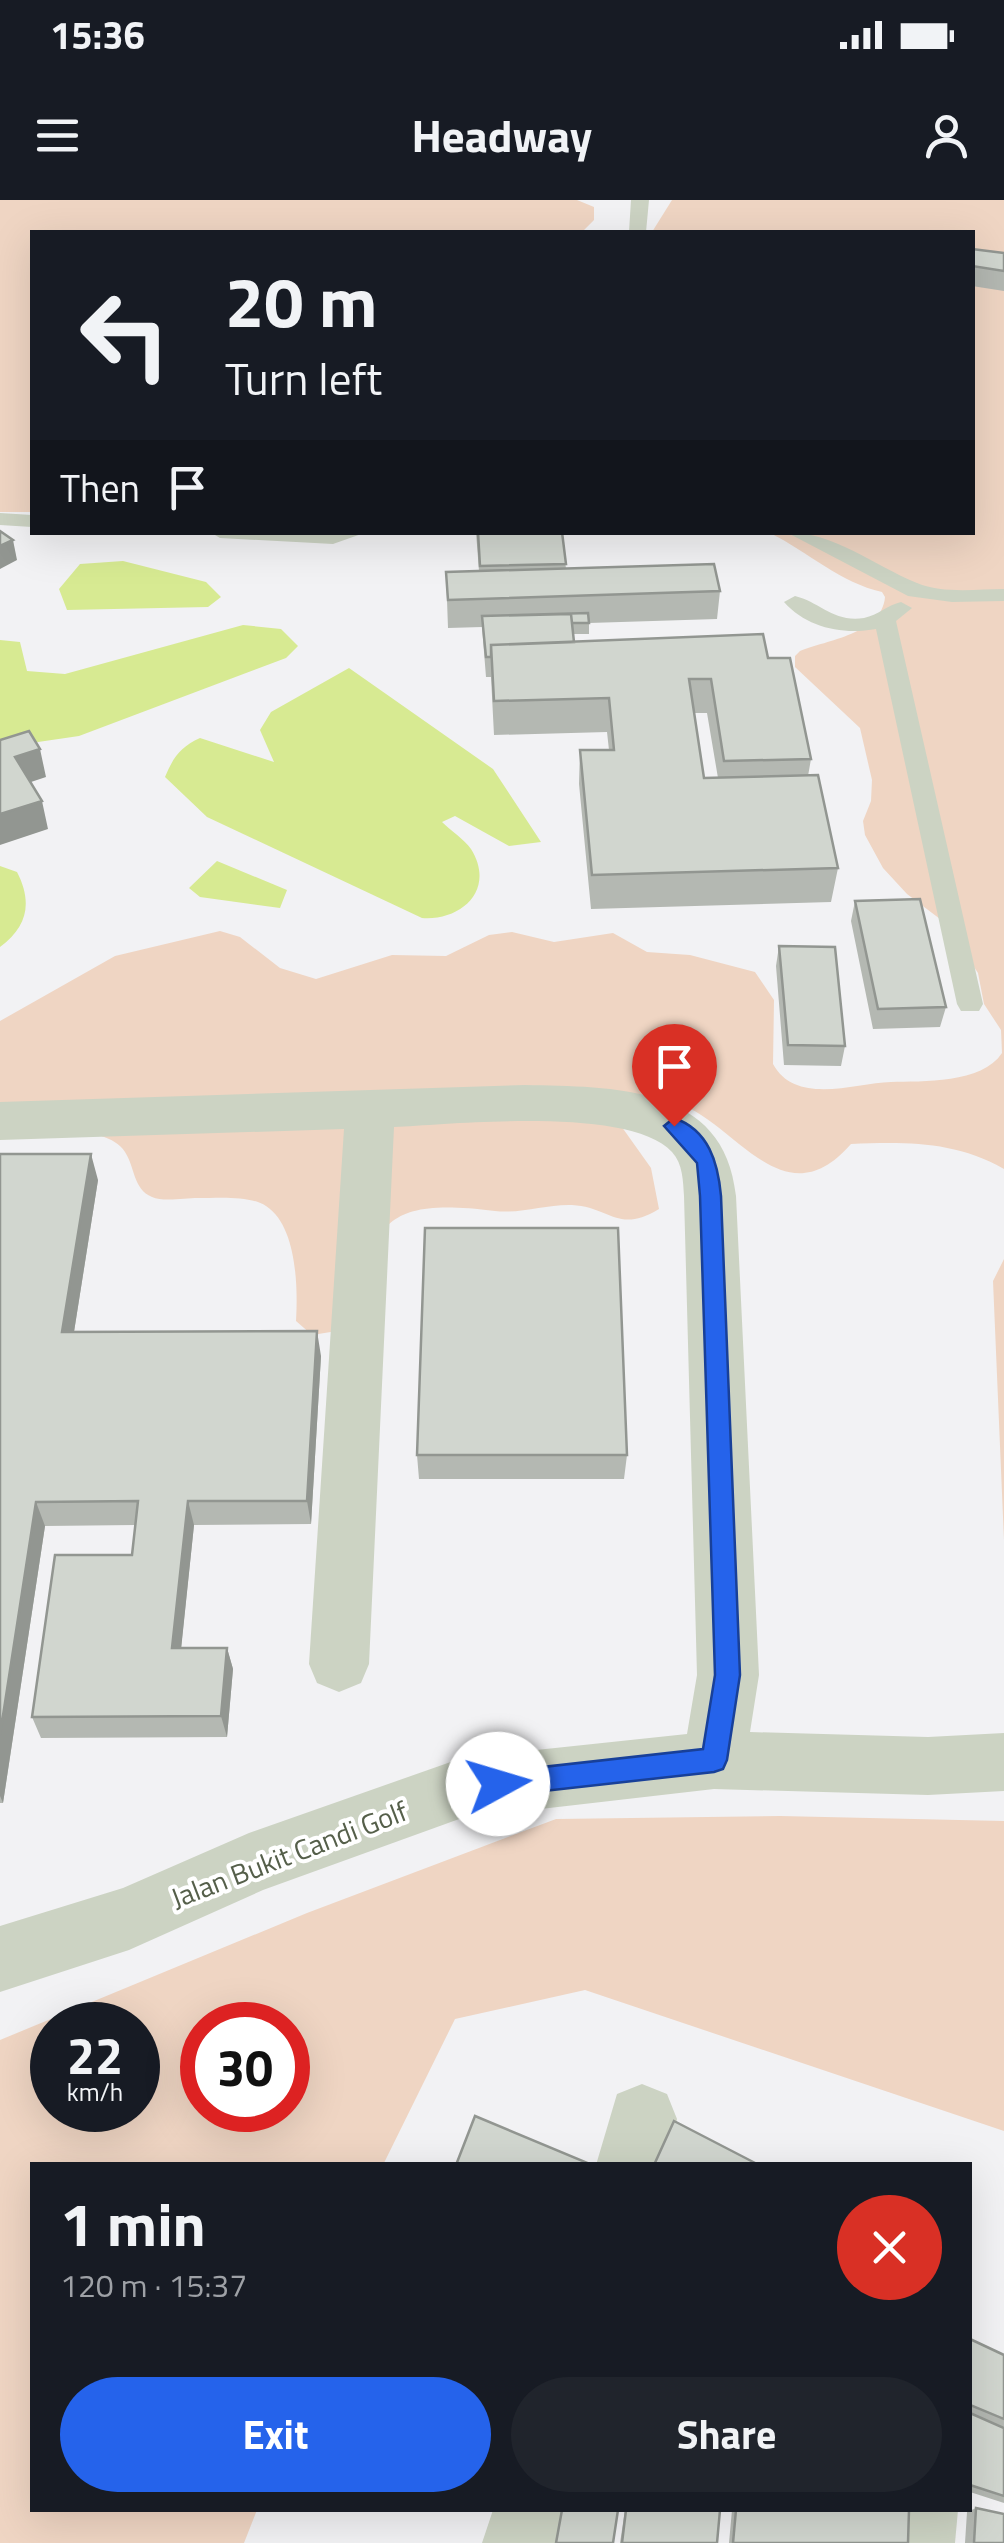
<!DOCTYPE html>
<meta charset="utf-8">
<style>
:root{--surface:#171b24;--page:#20242c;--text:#f1f3f6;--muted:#9ea1a6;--accent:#2563eb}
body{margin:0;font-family:"Titillium Web",sans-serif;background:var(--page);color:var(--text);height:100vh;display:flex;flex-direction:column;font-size:38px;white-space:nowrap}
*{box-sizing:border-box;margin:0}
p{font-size:32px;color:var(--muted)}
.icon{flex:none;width:55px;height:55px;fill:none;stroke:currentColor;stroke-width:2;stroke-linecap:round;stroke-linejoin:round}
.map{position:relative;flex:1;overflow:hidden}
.side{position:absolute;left:30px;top:1962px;width:942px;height:350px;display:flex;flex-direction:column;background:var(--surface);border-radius:0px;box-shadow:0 10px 40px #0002}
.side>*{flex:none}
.hud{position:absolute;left:30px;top:30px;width:945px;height:305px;border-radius:0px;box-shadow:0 10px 40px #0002;background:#171b24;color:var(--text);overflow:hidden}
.speed{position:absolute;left:30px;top:1802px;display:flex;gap:20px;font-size:50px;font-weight:700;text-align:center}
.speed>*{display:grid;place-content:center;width:130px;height:130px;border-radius:50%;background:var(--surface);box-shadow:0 10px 40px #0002;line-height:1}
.speed small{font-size:25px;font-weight:400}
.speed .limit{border:15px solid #d22;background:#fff;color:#111}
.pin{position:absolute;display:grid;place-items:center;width:85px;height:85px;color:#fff;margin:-102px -42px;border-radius:50% 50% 50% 0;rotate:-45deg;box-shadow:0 0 10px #0007}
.pin .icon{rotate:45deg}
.me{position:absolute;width:110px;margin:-55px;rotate:84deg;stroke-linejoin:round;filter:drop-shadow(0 0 8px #0008)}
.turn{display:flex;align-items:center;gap:35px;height:210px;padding:0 30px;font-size:45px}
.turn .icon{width:130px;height:130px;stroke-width:2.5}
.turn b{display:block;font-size:70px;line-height:85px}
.then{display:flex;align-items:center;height:95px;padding:0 30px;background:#0003;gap:20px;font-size:38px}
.round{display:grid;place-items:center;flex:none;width:105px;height:105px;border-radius:52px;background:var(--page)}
.summary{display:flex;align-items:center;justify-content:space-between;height:170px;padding:0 30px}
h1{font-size:60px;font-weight:700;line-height:75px}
.primary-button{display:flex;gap:20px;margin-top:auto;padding:20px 30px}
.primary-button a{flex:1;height:115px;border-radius:60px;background:var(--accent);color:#fff;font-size:40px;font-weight:700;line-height:115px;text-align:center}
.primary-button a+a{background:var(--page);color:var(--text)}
.status{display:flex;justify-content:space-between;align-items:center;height:70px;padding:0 50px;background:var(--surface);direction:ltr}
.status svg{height:28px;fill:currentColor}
header{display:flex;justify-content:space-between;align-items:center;height:130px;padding:0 30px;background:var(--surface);font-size:45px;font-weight:700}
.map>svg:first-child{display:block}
.green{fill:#efd5c3;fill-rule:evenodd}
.water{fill:#d7ea92}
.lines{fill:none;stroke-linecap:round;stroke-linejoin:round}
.service{fill:#ccd3c3;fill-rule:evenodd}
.minor{fill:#ccd3c3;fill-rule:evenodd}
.wall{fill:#b4b8b2;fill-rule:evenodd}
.shaded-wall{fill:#929691}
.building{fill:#d1d6cf;stroke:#929691;stroke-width:2.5}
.route{fill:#2563eb;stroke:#184099;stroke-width:2.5}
.labels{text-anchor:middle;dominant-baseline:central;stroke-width:8;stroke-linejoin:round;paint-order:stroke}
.street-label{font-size:28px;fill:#555f4a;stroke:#fff}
</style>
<div class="status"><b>15:36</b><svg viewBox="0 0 49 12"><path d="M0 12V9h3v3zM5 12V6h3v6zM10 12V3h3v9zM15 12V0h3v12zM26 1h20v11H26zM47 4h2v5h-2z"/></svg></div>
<header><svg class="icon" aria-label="menu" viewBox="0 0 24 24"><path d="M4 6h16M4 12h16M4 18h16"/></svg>Headway<svg class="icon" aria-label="person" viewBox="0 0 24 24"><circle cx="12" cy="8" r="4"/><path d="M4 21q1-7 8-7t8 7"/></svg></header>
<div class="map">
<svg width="1004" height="2343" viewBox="0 0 1004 2343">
<rect width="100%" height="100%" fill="#f2f2f4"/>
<path class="green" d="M0,0H577L594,7V20L582,32H32V312H0Z
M672,0H1004V969C954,941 907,942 851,944C773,1034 721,886 652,903C641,905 628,917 619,923L651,968L659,1009C618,1034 610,1007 572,1005C547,1004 521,1014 495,1011C371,996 381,1029 337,1131L312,1135L296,1121C298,1088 297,1026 266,1006C249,995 218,998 198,998C185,998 163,1002 152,997C133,989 135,967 125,952C105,921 32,935 0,937V821L115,756L220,731L240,737L280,768L316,779L392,755L446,756L489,735L512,732L554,742L613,733L647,752L690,755L755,772L774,800L773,864C796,906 855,883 891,882C922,881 982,884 1002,853L1001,830L984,804L978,773L944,722L907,694L883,668L865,635L863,621L871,601L872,580L860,528L795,467V456L800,451C827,440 882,434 885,397L882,392C841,383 808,352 770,333L972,332V32H652Z
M1004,1059V1340L993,1081Z
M780,1616L1004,1621V1931L585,1790L455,1819L383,1965H32V2310H257L244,2343H0V1840L307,1713L556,1619ZM138,1825V1910H52V1825ZM202,1825H288V1910H202Z"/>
<path class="water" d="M123,361L206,382L221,397L208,407L67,410L59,389L80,364Z
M243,425L281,429L298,446L286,458L79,536L38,542L0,558V440L20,442L27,471L65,474Z
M349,468L493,569L541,642L509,646L455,616L442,622C450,630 464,639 471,649C496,689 462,721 422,718L207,617L165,577C173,558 180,547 200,538L274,562L260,530L271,512Z
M217,661L287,690L280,708L200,697L189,688Z
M0,666L17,672C33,703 27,727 0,747Z"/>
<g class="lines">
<path class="service" d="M631,0H649L646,32H629Z
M0,313L32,315V327L0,325Z
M210,332H367L333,344L220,338Z
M786,332C834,332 873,365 917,383C943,394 977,389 1004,389V401L952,402L908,396Z
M795,396C820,402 834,423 864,418C878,415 888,405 901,402L912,408L896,421L983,804L979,811H961L957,804L876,429C843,435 807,428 784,402Z"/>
<path class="minor" d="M525,885C612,887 725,884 736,996L759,1475L750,1532L928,1537L1004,1533V1591L928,1595L714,1589L462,1618L263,1690L129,1750L0,1792V1726L123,1688L249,1633L462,1558L687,1534L697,1475L684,996C683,981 683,964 672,952C630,906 455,924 394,927L369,1464L361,1483L339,1492L317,1483L309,1464L344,929L0,940V902Z
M642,1884L667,1894L677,1919L666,1965H596L617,1894Z
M493,2310H571L560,2343H482Z
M880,2310H958L955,2343H877Z"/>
</g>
<path class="wall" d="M972,49L1004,53V91L972,86Z
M476,332H562L566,369L720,391L717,419L589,423V434H573L574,442L768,458L811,559L808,576L838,668L831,702L591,709L579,584L580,550H609L607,532L494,535L491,477H486L482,427L448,428L446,372L479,371ZM694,513H707L718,578H704Z
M855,701L946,807L940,827L873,829L851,721Z
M779,746L845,846L841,866L784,865L776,766Z
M0,954L98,980L74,1132L321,1156L311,1324L194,1325L181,1448H227L233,1469L227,1537L41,1538L32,1517L132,1355L135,1325L45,1326L3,1603H0Z
M417,1255H627L624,1279H419Z
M970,2139L1004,2155V2303L970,2292Z
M976,2308L1004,2343H965L967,2312Z
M625,2310H720L717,2343H620Z
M732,2310H909L908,2343H729Z"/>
<path class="shaded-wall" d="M13,340L17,360L0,369V346Z
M40,549L46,577L22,585L15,557Z
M42,601L48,629L0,645V614Z
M91,954L98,980L70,1157L62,1132Z
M317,1131L321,1156L311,1324L307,1301Z
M188,1301L194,1325L179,1469L172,1448Z
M36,1302L45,1326L3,1603L0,1596V1535Z
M227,1448L233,1469L227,1537L221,1516Z"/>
<path class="building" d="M972,49L1004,53V71L972,66Z
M0,331L13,340L0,346Z
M478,332H562L566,364L480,366Z
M714,364L720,391L448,400L446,372Z
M588,413L589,423H572L571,414L482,416L483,426L482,416Z
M571,414L574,442L491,445V457H486L482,416Z
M763,434L768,458H790L811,559L724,561L711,479H689L704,578L818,575L838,668L592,675L580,550H614L609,498L494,501L491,445Z
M29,531L40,549L15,557L42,601L0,614V540Z
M920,699L946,807L878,809L855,701Z
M779,746L835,747L845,846L788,845Z
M0,954H91L62,1132L317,1131L307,1301H188L172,1448H227L221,1516L32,1517L55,1355H132L138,1301L36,1302L0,1535Z
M425,1028H618L627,1255H417Z
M475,1916L590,1964V1965H456Z
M674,1921L759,1965H654Z
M970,2139L1004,2155V2219L970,2205Z
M970,2213L1004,2228V2296L970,2285Z
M976,2308L1004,2314V2343H974Z
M562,2310H618L613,2343H556Z
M626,2310H720L717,2343H622Z
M736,2310H909L908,2343H733Z"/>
<path class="route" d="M674,918C709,930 718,963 721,996L740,1475L727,1560L723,1569L714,1572L498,1596L489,1593L485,1584L489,1575L498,1572L703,1549L715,1475L700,996L697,963L664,926Z"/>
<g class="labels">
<g class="street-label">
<text transform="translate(289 1654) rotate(-21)">Jalan Bukit Candi Golf</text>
</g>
</g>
</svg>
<div class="speed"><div>22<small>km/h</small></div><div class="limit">30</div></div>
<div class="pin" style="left:674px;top:926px;background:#d93025"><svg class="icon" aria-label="arrive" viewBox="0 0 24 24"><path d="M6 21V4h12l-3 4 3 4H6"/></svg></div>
<svg class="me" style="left:498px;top:1584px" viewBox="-20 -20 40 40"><circle r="19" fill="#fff"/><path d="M0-13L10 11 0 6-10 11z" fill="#2563eb"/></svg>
<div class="hud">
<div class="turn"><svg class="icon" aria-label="left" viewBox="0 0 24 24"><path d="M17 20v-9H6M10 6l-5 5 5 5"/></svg><div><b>20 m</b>Turn left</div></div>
<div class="then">Then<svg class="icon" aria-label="arrive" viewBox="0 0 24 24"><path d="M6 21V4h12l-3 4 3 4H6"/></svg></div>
</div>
<section class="side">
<div class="summary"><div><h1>1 min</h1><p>120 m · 15:37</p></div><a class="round" style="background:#d93025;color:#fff"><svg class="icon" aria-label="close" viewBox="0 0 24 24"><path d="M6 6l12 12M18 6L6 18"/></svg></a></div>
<div class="primary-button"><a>Exit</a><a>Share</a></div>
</section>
</div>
